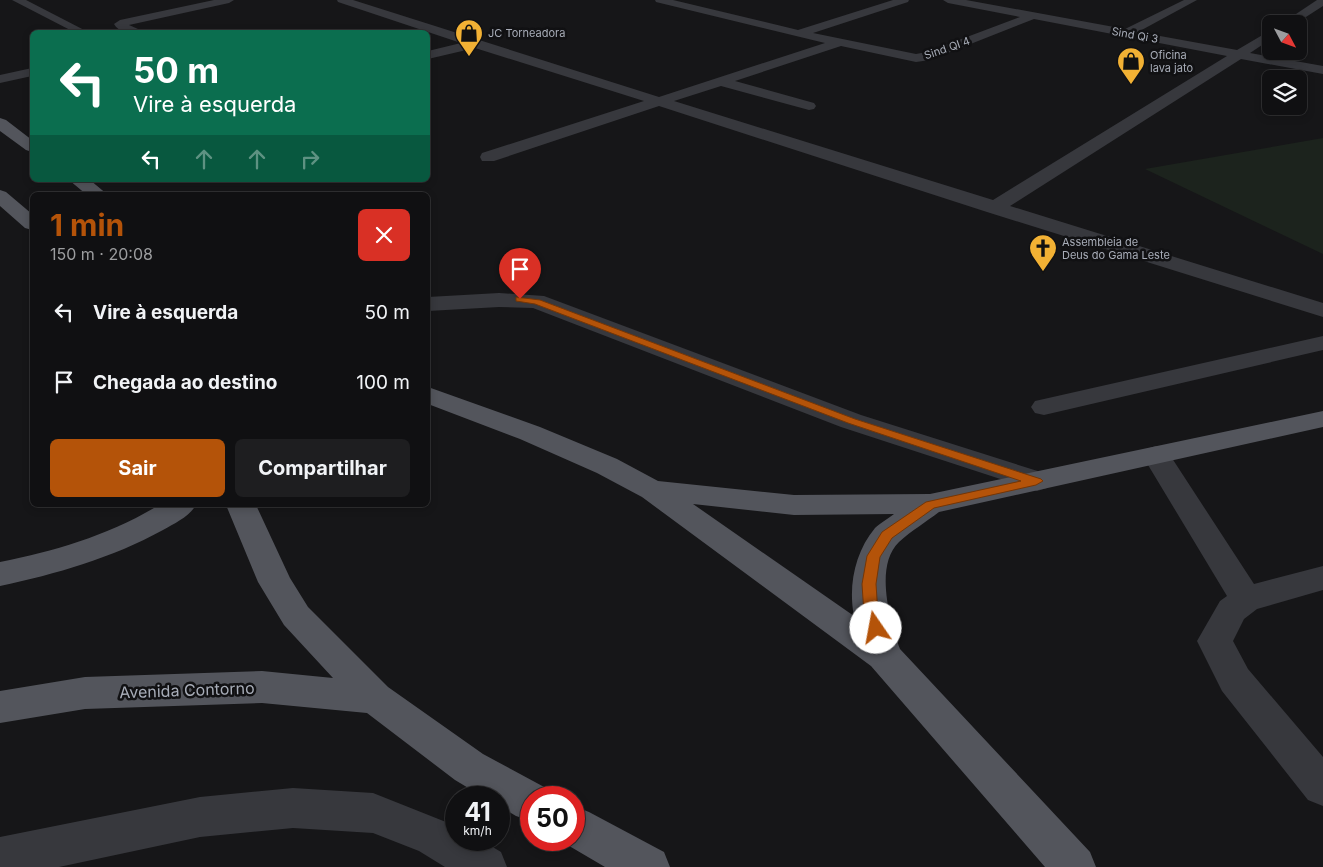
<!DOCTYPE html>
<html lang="pt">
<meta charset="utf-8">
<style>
:root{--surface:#101012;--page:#1e1e20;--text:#f1f3f6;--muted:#9c9d9f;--line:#303032;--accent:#b45309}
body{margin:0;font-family:Inter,sans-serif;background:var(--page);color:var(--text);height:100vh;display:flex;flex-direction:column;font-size:19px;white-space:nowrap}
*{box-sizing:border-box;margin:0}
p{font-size:16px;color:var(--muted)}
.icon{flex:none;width:28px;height:28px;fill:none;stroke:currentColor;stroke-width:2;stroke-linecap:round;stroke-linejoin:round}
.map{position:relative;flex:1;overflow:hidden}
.side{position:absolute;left:30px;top:192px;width:400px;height:315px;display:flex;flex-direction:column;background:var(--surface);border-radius:8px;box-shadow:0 2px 8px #0003,0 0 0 1px var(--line)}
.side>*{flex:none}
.banner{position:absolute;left:30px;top:30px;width:400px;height:152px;border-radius:8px;box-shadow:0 2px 8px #0003,0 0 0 1px var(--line);background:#0b6e4f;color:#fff;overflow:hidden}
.needle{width:32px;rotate:131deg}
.tools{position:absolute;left:1262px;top:15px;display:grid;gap:10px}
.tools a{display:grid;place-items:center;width:45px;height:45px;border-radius:8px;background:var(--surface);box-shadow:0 2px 8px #0003,0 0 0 1px var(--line);font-size:25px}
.speed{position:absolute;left:445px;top:786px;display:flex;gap:10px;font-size:25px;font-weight:700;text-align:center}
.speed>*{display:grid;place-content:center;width:65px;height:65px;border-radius:50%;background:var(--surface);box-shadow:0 2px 8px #0003,0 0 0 1px var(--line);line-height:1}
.speed small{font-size:12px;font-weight:400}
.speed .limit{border:8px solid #d22;background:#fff;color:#111}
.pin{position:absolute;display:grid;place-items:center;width:42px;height:42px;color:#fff;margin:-51px -21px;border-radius:50% 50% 50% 0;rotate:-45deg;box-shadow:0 0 5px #0007}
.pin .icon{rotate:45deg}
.me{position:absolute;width:55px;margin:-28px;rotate:348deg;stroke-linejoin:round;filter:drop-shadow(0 0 4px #0008)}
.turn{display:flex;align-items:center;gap:18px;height:105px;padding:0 20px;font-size:22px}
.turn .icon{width:65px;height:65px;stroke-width:2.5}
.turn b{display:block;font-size:35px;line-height:42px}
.lanes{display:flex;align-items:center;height:48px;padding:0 20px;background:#0003;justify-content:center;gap:25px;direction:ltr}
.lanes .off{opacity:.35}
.round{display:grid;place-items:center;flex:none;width:52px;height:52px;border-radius:8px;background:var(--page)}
.summary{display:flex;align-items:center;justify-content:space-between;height:85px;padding:0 20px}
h1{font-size:30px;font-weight:700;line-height:38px;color:var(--accent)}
.button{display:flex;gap:10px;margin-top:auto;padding:10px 20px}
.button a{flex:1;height:58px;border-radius:8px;background:var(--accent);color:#fff;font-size:20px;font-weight:700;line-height:58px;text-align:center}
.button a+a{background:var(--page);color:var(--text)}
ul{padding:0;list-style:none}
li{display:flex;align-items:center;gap:15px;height:70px;padding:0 20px}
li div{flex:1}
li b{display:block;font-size:19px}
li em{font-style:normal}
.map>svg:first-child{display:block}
.green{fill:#1c231d}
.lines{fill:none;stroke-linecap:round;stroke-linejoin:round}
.minor{fill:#37383d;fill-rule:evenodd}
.major{fill:#53555c;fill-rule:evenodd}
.route{fill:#b45309;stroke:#753606}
.labels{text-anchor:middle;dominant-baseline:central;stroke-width:5;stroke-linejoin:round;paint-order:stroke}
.far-poi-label{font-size:11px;fill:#a8adb8;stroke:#111113;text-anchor:start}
.far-street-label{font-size:11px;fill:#a8adb8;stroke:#111113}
.near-street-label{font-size:16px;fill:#a8adb8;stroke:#111113}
</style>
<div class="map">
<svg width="1323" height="867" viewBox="0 0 1323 867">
<rect width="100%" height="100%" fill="#161618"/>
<path class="green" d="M1323,138V254L1145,169Z"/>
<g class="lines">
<path class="minor" d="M12,0H26L88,32H74Z
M214,0H234L229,3L129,25L138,29L140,32C130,32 120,34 114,24L120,20Z
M337,0H353L659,97L825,43L656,2L655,0H673L798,30L893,0H909L908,2L813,33L916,54L927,52L1020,17L948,3L943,0H966L1125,29L1184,0H1197L1138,32L1237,50L1271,30V39L1250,53L1323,66V74L1241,59L1010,206L1323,303V317L987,212L659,106L494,161H482L480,157L482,153L644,101L475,48L428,59V51L461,43L338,2ZM1034,19L1227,56L993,200L674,101L721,86L809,110L814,109L816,106L814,103L735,81L841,46L916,62L930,60Z
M1317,0H1323V6L1295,24H1281Z
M32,68V76L0,83V75Z
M499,293L544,296L861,415L1047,474L1052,481L1047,488L1037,491L841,427L533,308L499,307L428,311V297Z
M1323,336V350L1044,415L1035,413L1031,407L1035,401L1044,399Z
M1156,446L1166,449L1254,584L1323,566V590L1257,609L1244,619L1233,641L1248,669L1323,757V806L1308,800L1222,691L1197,641L1220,601L1227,596L1142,455L1146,449Z
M293,788L373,793L456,826V840H481L501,852L507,867H445L419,851L373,833L293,828L200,837L59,867H0V837L200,797Z"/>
<path class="major" d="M0,118L6,120L32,140V152L26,150L0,131Z
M69,180H90L108,195H87Z
M0,190L6,192L32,214V230L25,228L0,206Z
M428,387L540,427L617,459L658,481L794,495L930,494L1323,411V427L939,512C926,522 911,531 899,542C874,566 890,621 900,649L1090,852L1096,867H1045L871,666L642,497L597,473L520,439L428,404ZM693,504L794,515L894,514C888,519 880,523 875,528C855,552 848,586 854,616Z
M159,505H196C189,517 175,523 163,530C112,558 56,574 0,586V562C55,551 110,535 159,505Z
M226,505H256L290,578L308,607L388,687L483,754L546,788L550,798H531V821L516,816L499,806V798H485L455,780L367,713L262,703L85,709L0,723V691L85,677L262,671L333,678L284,625L258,582Z
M574,806L589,812L664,852L670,867H605L559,840H574Z"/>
</g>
<path class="route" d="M516,297L540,300L855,419L1041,479L1043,481L1036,485L934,508L892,538L880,557L876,584L878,614L883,628L881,632L876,634L871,632L864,614L862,584L867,556L882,532L926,502L1021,481L848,423L535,304L516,301Z"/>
<defs>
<g id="shop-pin" transform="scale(1.4375)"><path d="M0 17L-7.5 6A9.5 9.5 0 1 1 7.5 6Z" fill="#f2b134" stroke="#111113"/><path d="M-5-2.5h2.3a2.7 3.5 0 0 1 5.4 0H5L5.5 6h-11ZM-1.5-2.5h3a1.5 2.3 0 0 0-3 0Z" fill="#111"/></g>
<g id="church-pin" transform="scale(1.4375)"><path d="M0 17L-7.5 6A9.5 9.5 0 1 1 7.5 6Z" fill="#f2b134" stroke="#111113"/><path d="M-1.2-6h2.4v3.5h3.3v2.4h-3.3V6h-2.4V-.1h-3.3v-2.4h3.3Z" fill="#111"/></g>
</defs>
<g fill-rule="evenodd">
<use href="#shop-pin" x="469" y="33"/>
<use href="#shop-pin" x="1131" y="61"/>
<use href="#church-pin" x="1043" y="248"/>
</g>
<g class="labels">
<g class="far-poi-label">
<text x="488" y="33">JC Torneadora</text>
<text x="1150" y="55">Oficina<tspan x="1150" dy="13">lava jato</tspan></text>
<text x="1062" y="242">Assembleia de<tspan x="1062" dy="13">Deus do Gama Leste</tspan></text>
</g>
<g class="far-street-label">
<text transform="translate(1135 35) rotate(10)">Sind Qi 3</text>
<text transform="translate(947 48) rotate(-19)">Sind QI 4</text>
</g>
<g class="near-street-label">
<text transform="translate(187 690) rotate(-2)">Avenida Contorno</text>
</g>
</g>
</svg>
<div class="tools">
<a><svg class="needle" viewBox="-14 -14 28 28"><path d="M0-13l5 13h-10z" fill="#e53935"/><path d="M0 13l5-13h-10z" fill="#9c9d9f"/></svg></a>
<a><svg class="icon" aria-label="layers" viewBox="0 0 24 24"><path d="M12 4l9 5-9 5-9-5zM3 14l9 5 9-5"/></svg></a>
</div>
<div class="speed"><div>41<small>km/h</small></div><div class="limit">50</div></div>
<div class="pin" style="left:520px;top:299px;background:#d93025"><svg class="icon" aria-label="arrive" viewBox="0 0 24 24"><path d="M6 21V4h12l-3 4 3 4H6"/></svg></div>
<svg class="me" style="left:876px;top:628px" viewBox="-20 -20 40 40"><circle r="19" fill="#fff"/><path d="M0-13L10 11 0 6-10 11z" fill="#b45309"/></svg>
<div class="banner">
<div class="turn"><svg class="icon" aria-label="left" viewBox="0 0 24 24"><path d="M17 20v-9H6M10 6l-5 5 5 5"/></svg><div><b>50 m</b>Vire à esquerda</div></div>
<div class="lanes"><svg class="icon" aria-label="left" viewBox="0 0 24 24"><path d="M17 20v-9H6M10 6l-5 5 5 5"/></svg><svg class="icon off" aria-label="ahead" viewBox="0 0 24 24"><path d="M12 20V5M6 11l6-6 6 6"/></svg><svg class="icon off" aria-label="ahead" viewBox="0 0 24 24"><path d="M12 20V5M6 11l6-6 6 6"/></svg><svg class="icon off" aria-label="right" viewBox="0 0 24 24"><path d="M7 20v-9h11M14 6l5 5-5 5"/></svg></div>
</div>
<section class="side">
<div class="summary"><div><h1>1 min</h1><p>150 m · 20:08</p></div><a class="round" style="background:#d93025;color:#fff"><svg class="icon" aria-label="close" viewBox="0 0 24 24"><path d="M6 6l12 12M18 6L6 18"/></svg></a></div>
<ul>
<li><svg class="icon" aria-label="left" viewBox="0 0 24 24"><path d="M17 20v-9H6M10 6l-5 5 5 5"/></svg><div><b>Vire à esquerda</b></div><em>50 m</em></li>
<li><svg class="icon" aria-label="arrive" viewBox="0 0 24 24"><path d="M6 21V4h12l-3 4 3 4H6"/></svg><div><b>Chegada ao destino</b></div><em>100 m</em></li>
</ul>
<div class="button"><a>Sair</a><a>Compartilhar</a></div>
</section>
</div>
